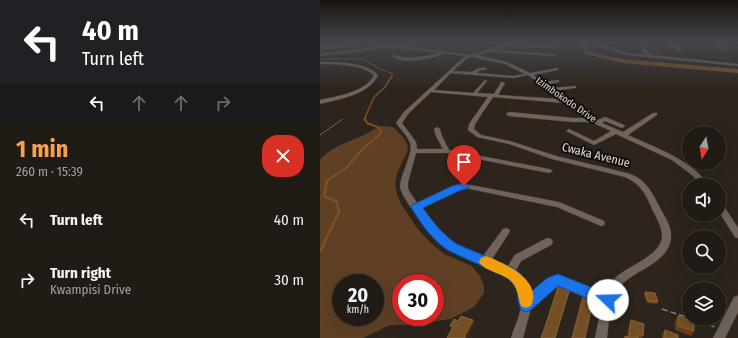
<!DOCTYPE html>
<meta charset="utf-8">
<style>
:root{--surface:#211b16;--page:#2d2823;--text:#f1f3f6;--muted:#a2a1a1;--line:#3e3935;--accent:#f9a04c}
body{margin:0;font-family:"Fira Sans Condensed",sans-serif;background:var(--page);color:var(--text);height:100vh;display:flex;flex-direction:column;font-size:15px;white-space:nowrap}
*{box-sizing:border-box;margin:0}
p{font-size:13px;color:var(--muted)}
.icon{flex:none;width:22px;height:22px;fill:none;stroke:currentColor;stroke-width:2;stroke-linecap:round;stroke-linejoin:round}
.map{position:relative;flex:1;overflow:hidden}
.side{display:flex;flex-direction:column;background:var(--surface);width:320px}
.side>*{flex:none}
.banner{background:#202124;color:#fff;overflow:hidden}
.needle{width:26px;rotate:191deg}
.controls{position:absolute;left:362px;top:126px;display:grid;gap:8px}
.controls a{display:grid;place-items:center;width:44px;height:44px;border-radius:50%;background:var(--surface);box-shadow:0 4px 16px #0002,0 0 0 1px var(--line);font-size:20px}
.speed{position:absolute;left:12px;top:274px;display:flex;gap:8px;font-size:20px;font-weight:700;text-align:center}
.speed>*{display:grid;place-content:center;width:52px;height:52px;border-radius:50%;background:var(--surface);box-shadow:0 4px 16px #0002,0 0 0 1px var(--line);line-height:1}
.speed small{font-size:10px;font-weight:400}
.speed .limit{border:6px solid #d22;background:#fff;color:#111}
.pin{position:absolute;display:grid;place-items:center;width:34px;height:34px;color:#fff;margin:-41px -17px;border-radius:50% 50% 50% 0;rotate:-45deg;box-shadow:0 0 4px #0007}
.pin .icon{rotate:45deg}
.me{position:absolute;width:44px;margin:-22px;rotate:291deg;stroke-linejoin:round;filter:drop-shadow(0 0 3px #0008)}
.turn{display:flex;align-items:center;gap:14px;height:84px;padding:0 16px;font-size:18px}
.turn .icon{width:52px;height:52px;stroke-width:2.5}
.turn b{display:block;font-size:28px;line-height:34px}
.lanes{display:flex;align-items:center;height:38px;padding:0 16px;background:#0003;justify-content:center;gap:20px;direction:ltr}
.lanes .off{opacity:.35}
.round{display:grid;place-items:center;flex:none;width:42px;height:42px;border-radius:16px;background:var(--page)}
.head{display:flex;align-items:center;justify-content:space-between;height:68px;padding:0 16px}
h1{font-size:24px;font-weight:700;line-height:30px;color:var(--accent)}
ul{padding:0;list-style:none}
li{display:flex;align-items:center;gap:12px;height:60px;padding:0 16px}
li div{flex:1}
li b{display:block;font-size:15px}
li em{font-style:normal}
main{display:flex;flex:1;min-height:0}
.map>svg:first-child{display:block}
.green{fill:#5f4025;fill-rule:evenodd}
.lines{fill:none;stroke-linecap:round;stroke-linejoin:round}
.stream-far4{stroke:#7e4f23;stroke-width:1}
.stream-far3{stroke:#7e4f23;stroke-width:1.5}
.stream-far2{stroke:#7e4f23;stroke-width:2}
.stream-far1{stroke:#7e4f23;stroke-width:2.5}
.stream{stroke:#7e4f23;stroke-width:3}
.river{fill:#7e4f23;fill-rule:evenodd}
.minor-casing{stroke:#453e39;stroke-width:1}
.path-far1{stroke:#8a837e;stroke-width:1;stroke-dasharray:2 1;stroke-linecap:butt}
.path{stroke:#8a837e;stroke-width:1.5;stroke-dasharray:6 3;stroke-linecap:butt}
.minor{fill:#6e645c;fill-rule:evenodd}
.wall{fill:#683e0f}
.shaded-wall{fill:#4b2c0c}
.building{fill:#754f24;stroke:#866540}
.route{fill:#1a73e8;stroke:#114b97}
.slow{fill:#f59e0b}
.labels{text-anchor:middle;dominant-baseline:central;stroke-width:4;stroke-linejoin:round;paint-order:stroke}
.far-street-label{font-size:10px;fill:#e1dbd6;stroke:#110e0b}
.street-label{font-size:12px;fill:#e1dbd6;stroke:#110e0b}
</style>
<main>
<section class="side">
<div class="banner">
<div class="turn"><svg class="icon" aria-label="left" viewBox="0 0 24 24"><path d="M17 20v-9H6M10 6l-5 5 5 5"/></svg><div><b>40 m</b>Turn left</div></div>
<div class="lanes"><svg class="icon" aria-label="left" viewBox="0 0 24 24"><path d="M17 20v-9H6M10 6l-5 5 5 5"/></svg><svg class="icon off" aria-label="ahead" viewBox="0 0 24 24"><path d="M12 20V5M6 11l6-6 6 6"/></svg><svg class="icon off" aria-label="ahead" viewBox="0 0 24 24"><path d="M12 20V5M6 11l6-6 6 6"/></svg><svg class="icon off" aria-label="right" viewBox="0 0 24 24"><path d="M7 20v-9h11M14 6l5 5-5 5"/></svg></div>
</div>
<div class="head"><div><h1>1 min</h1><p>260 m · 15:39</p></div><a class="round" style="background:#d93025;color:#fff"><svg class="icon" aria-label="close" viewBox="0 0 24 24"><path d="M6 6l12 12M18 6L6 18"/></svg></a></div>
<ul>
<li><svg class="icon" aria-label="left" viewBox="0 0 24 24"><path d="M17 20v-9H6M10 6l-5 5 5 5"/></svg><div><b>Turn left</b></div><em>40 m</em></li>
<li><svg class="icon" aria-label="right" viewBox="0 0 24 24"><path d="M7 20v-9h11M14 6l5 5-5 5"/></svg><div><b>Turn right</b><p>Kwampisi Drive</p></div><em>30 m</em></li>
</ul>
</section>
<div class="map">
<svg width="418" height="338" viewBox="0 0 418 338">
<rect width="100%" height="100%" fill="#2c241d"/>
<path class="green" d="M62,126L73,127L83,137L88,146L87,152L77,173L75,184L77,194L81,204L97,228L111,243L124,254L152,266L160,276L164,286V293L154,307L130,319L91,325H70L43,338H0V160C10,148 23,144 37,138C46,135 53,129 62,126ZM21,283H55V317H21ZM81,283H115V317H81Z"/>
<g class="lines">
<path class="stream-far4" d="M0,59H44L58,68L73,74L71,77"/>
<path class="stream-far3" d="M44,120L54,97L65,87L72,76"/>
<path class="stream-far2" d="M16,175L25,169L42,150L61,133L60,128L47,123L45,119"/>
<path class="stream-far1" d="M2,247L19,212L17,202L4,196L7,181L17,174"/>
<path class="stream" d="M0,251L3,246"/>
<path class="river" d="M34,43H44L27,48L0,49V45Z
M262,43H268L265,45L270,52L302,59L418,69V73L302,63L266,54L259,45Z"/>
<g class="minor-casing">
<path id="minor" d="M190,43H195L193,44L232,46L234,47L232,48L187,46L174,50L234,54L236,55L234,56L174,52L173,51L157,55L187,62L210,73L238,68V70L213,75L223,82L239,80V82L226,85L231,88L256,86V88H254L235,91L270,117L278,120L285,117L304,125L305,126L302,128L285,121L282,123L303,132L333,113H337V115L308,135C336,148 370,159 389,185H381L372,175L352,160L296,134L274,145L246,131L249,129L251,130L274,141L291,131L271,122H253L189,116L186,114L189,112L253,118H265L244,103L173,97L155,124L154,129L161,135L193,142L236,156L307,173C323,177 331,190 338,204C343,214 351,225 351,235C352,264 310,270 297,290C289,301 289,325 287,338H275L282,303L238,285H235L211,308L203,338H191C195,325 203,311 201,297C197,269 150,262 130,251C121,246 114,238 107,230C101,222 81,196 80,187C80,174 94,153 90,143C88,136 80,129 76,123L84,112L144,57L146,56L121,53V55C105,59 86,65 71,56L73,55C89,60 103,57 119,53L71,47L0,56V54L71,45L151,55ZM152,57L185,64L205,74L193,76L157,73L160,70H166V68C160,67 157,68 152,72L133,71L146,59ZM131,73L193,78L208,75L240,99L178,95L185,83L183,82H181L174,94L157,93L167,81L165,80L153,93L114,90ZM111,92L168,97L149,124L148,130L157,137L189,144L232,159L305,177C322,185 326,195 333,211C337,218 341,226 342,234C344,255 307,266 295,278C290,283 287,288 285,294L238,275L228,279L211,294C207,285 203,278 195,272L201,261L231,245L233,242L231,239L228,238L225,239L195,255L187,267L172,259L189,233L190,231L189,229L186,228L183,229L163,256C155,252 144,250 136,245C122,237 109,222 100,208L137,190L145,188L237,207L281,226L284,225L285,223L284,221L239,202L145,184L132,186L97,203L88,189V182L96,153H127L229,173L233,171L229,169L129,150L122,136L120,129L117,127L114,129L116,136L123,149H97L96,142L82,123L88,114Z
M318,43H322L327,46L325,50L332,55L418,64V66L307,55L277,46L279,45L307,53L327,55L322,51L324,47Z
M349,43H353L354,45L362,50L359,51L351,47Z
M395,43H399L407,49L404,50Z
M0,62C17,62 46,62 58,75C49,95 19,99 0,104V100C17,96 45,93 54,75C42,64 15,64 0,64Z
M399,202L402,203L418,228V238L415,237L399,212Z
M418,296V312L405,338H393L414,297Z"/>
</g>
<path class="path-far1" d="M0,135L23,119"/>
<path class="path" d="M342,309L369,318
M372,319L395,327"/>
<use href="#minor" class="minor"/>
</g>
<path class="wall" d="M325,292L338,302L337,304L327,303L324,295Z
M358,316L374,331L371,336L355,330V321Z
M311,320L323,336L322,338H304L305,336L307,337L309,324Z
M345,330L358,338H342V334Z"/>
<path class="shaded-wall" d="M153,320L154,324L147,338H144Z"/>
<path class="building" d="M239,284L250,288L235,338H221L225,327Z
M325,292L335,293L338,302L328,301Z
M264,293L274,297L265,338H252Z
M141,316L153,320L144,337L146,338H127L133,327L130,326L134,319L138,321Z
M358,316L374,322V331L358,326Z
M311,320L324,324L323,336L318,334V338H305V336L309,337Z
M345,330L358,335V338H344Z"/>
<linearGradient id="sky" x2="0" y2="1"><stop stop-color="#181410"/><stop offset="0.48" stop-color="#45454c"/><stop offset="1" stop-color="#45454c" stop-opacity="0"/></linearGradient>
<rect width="418" height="90" fill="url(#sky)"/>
<path class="route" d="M144,183L149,186L148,188L139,191L103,208C113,222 123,235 137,244L193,268L201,274L212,291L227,278L238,274L293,296L295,300L293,305L288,307L238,286L211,310L206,312L201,310C194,293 203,290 184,276L129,251C112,240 101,224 91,207L92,205L132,186Z"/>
<path class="slow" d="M166,256C184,263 223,280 211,306L206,308L201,306C198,297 198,289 192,282C184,273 165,272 159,262L161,258Z"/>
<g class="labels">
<g class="far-street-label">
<text transform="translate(246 100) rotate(35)">Izimbokodo Drive</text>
</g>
<g class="street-label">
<text transform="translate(276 155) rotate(14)">Cwaka Avenue</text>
</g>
</g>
</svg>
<div class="controls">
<a><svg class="needle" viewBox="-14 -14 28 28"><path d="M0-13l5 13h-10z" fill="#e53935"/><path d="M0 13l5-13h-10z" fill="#a2a1a1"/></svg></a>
<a><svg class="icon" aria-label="sound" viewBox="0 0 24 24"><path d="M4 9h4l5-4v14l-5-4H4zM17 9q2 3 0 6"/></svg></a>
<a><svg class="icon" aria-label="search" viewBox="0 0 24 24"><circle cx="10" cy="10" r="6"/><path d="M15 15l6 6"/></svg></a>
<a><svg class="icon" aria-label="layers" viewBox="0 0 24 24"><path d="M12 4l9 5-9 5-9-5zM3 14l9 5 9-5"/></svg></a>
</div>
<div class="speed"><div>20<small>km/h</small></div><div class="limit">30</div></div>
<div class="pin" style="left:144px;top:186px;background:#d93025"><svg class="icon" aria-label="arrive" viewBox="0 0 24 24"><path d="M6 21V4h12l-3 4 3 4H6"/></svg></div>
<svg class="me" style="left:288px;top:300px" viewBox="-20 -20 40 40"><circle r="19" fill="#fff"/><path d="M0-13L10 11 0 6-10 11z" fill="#1a73e8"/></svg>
</div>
</main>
